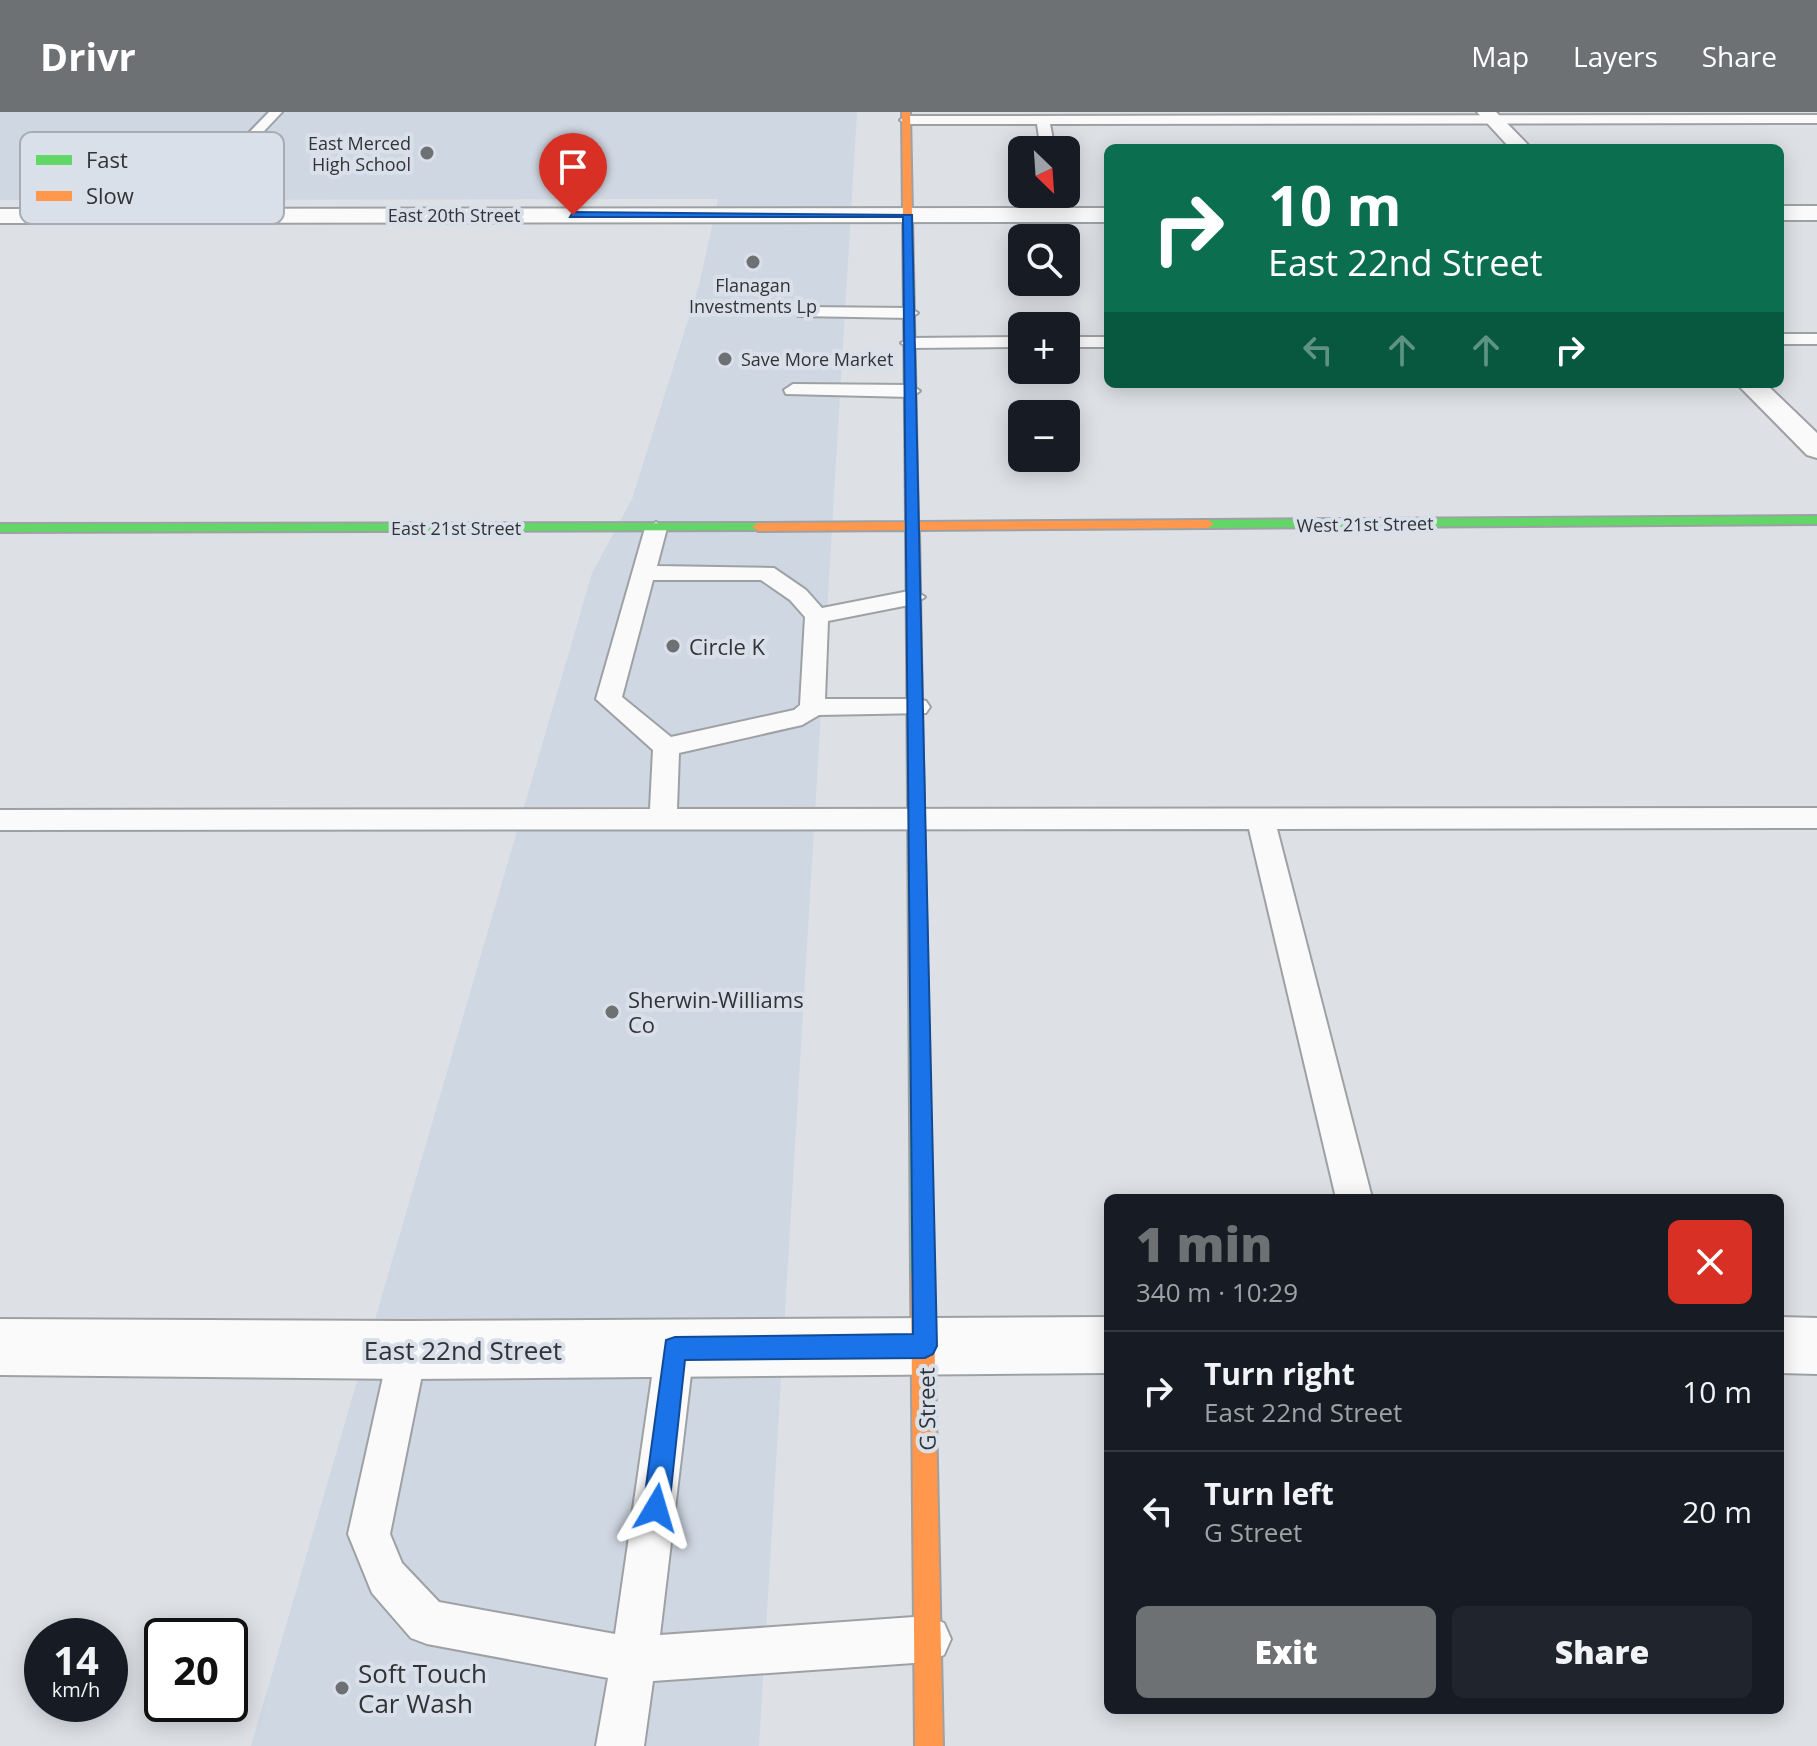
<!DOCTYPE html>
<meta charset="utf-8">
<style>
:root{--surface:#171b24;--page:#20242c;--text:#f1f3f6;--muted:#9ea1a6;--line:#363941;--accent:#6d7174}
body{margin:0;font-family:"Open Sans",sans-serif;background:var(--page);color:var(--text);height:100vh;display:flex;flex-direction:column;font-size:30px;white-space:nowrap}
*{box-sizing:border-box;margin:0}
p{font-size:26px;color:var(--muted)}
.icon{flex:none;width:44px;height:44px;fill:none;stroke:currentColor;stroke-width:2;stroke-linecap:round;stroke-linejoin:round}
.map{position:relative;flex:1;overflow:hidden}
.details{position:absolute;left:1104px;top:1082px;width:680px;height:520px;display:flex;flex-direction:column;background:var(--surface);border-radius:12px;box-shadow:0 4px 20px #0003}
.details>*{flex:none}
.top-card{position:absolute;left:1104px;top:32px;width:680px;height:244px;border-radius:12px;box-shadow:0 4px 20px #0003;background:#0b6e4f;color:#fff;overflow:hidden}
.needle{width:52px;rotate:155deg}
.fabs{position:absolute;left:1008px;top:24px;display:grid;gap:16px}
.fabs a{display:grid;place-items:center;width:72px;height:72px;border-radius:12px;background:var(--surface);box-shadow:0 4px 20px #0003;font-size:40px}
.speed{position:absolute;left:24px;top:1506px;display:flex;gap:16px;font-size:40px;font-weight:700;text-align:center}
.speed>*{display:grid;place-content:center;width:104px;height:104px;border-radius:50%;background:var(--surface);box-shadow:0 4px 20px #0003;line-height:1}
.speed small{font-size:20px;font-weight:400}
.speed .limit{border:4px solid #111;border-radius:12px;background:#fff;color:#111}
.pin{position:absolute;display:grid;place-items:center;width:68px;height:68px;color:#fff;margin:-82px -34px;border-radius:50% 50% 50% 0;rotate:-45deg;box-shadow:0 0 8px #0007}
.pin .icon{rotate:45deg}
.me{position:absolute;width:88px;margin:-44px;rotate:7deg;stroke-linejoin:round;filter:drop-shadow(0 0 6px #0008)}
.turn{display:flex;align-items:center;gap:28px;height:168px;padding:0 32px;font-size:36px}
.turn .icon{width:104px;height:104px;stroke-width:2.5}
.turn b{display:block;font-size:56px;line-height:68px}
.lanes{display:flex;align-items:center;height:76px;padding:0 32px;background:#0003;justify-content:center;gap:40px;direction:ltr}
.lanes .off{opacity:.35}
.round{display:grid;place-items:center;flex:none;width:84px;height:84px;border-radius:12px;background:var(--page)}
.summary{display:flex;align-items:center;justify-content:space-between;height:136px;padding:0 32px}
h1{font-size:48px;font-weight:800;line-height:60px;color:var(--accent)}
.cta{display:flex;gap:16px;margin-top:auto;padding:16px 32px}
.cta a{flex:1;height:92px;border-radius:12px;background:var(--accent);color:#fff;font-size:32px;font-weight:800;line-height:92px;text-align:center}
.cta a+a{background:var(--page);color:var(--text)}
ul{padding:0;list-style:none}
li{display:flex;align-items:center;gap:24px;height:120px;padding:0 32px;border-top:2px solid var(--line)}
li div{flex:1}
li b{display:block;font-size:30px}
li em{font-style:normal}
header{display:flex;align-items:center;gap:48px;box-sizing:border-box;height:112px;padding:0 40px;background:var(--accent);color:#fff}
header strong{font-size:38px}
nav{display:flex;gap:44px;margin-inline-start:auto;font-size:28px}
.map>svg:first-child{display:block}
.built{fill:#cfd7e2}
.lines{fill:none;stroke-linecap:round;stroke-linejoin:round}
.lane-casing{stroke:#9ea1a4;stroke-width:4}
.street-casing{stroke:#9ea1a4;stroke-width:4}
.fast-casing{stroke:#9ea1a4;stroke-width:4}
.slow-casing{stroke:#9ea1a4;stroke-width:4}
.lane{fill:#fafafb;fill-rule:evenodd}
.street{fill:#fafafb;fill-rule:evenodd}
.fast{fill:#63d668;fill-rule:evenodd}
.slow{fill:#ff974d;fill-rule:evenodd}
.route{fill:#1a73e8;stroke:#114b97;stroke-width:2}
.poi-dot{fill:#6d7174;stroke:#d9e0ea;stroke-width:3}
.labels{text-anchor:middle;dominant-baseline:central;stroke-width:8;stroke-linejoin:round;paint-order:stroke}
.far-poi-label{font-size:18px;fill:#313437;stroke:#d9e0ea;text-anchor:end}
.far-street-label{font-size:18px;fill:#313437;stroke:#d9e0ea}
.poi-label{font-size:22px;fill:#313437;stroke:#d9e0ea;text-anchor:start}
.street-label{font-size:22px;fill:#313437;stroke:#d9e0ea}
.near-street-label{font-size:26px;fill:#313437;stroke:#d9e0ea}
.near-poi-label{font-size:26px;fill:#313437;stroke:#d9e0ea;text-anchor:start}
.key{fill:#d9e0ea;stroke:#a7acb4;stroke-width:2}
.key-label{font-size:22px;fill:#313437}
</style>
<header>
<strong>Drivr</strong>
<nav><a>Map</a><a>Layers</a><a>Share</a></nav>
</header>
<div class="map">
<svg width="1817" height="1634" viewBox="0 0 1817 1634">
<rect width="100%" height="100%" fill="#dde1e6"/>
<path class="built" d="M0,0H857L759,1634H251L592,461L632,387L699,173L718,87L0,88Z"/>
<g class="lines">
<g class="lane-casing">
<path id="lane" d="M269,0H282L181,107H171V101Z
M1817,3V11L1050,12L1055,38H1041L1037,12H906L900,8L906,4Z
M1066,79L1074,103L1067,107L1060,103L1054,82H1066Z
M804,195L910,196L918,201L910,206L798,204V196Z
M1780,222H1817V232H1780Z
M1022,225V235L910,236L901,231L910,226Z
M1066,225H1108V235H1066Z
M793,272L911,273L920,279L911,285L786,282L784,278Z
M656,410L667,416L657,454L774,456L806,478L822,496L914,478L925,485L914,492L828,509L825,587H917L926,589L930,595L926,601L819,603L802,613L679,641L677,697L1817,696V716L1277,717L1372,1086H1336L1249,717L0,718V698L650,697L653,638L596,587L645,416ZM653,468H761L790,488L805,505L800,593L794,598L671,625L622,585Z
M675,1218L689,1223L694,1237L660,1523L928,1504L944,1511L951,1527L944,1543L928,1550L653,1569L644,1634H596L608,1566L427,1532L411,1526L372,1481L348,1422L389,1238L394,1224L408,1219L422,1224L427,1238L390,1422L402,1451L439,1490L615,1522L656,1237L661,1223Z"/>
</g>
<g class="street-casing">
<path id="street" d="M1477,0H1496L1531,36H1510Z
M1780,94H1817V108H1780Z
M1108,96V110L0,111V97Z
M1737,272H1766L1817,321V346L1807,343Z
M1108,1205V1261L408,1267L0,1263V1207L408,1209Z
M1780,1205L1817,1206V1262L1780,1261Z"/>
</g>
<g class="fast-casing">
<path id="fast" d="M1817,404V412L1208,416L1202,412L1208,408Z
M758,411L763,412V418L0,420V412Z
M914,534L921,539L933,1163L930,1171L922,1174L914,1171L911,1163L907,539Z"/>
</g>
<g class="slow-casing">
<path id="slow" d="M902,0H910L918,410L1208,408L1214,412L1208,416L919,418L921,539L914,544L907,539L906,418L758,419L752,415L758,411L906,410Z
M922,1152L930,1155L933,1163L943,1634H915L911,1163L914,1155Z"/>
</g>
<use href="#lane" class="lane"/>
<use href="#street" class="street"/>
<use href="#fast" class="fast"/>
<use href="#slow" class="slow"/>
</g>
<path class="route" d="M573,100L912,103L937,1234L933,1242L925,1246L685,1248L669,1396L665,1405L656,1408L647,1405L643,1396L666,1228L675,1225L913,1222L903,105H570Z"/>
<g class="poi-dot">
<circle cx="427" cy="41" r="8"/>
<circle cx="753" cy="150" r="8"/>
<circle cx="725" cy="247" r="8"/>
<circle cx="673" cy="534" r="8"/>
<circle cx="612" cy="900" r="8"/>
<circle cx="342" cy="1576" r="8"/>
</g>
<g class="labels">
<g class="far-poi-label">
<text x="411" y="31">East Merced<tspan x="411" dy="21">High School</tspan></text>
<text x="753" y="173" text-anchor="middle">Flanagan<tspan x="753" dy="21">Investments Lp</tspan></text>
<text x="741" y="247" text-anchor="start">Save More Market</text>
</g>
<g class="far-street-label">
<text x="454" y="103">East 20th Street</text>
<text transform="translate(1365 412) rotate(-1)">West 21st Street</text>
<text x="456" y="416">East 21st Street</text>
</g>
<g class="poi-label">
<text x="689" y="534">Circle K</text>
<text x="628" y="887">Sherwin-Williams<tspan x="628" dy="25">Co</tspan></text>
</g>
<g class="street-label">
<text transform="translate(926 1297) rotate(-91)">G Street</text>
</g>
<g class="near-street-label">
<text x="463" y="1238">East 22nd Street</text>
</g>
<g class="near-poi-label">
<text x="358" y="1561">Soft Touch<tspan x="358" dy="30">Car Wash</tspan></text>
</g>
</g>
<rect x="20" y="20" width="264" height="92" rx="12" class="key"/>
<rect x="36" y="43" width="36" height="10" fill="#63d668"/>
<rect x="36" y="79" width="36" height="10" fill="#ff974d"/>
<g class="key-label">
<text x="86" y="56">Fast</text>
<text x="86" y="92">Slow</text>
</g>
</svg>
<div class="fabs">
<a><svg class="needle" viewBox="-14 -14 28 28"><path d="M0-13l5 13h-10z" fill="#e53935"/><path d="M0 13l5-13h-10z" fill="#9ea1a6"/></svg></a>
<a><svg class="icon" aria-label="search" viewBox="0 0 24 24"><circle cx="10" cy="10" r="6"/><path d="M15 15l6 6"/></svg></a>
<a>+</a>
<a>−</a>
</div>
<div class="speed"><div>14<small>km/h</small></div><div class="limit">20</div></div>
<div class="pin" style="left:573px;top:103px;background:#d93025"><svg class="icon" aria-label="arrive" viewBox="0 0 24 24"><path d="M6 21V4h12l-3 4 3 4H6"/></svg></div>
<svg class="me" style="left:656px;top:1396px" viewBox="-20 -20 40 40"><path d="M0-17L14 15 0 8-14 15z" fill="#1a73e8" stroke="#fff" stroke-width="4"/></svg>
<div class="top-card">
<div class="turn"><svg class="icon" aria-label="right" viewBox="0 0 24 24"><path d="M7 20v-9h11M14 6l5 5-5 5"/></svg><div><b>10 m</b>East 22nd Street</div></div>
<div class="lanes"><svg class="icon off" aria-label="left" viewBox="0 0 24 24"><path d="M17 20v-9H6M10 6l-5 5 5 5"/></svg><svg class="icon off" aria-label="ahead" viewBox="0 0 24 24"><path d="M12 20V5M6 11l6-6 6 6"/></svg><svg class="icon off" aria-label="ahead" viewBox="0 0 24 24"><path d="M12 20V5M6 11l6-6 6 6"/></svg><svg class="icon" aria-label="right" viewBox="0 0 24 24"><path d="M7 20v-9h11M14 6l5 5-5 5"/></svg></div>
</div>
<section class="details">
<div class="summary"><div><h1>1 min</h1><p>340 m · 10:29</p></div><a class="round" style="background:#d93025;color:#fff"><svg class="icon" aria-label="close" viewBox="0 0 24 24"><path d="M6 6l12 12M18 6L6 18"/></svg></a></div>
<ul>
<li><svg class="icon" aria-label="right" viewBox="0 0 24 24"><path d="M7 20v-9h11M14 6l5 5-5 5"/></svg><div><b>Turn right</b><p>East 22nd Street</p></div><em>10 m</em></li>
<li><svg class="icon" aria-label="left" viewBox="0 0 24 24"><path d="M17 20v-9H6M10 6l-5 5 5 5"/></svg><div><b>Turn left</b><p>G Street</p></div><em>20 m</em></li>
</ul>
<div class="cta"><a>Exit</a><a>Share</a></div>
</section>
</div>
